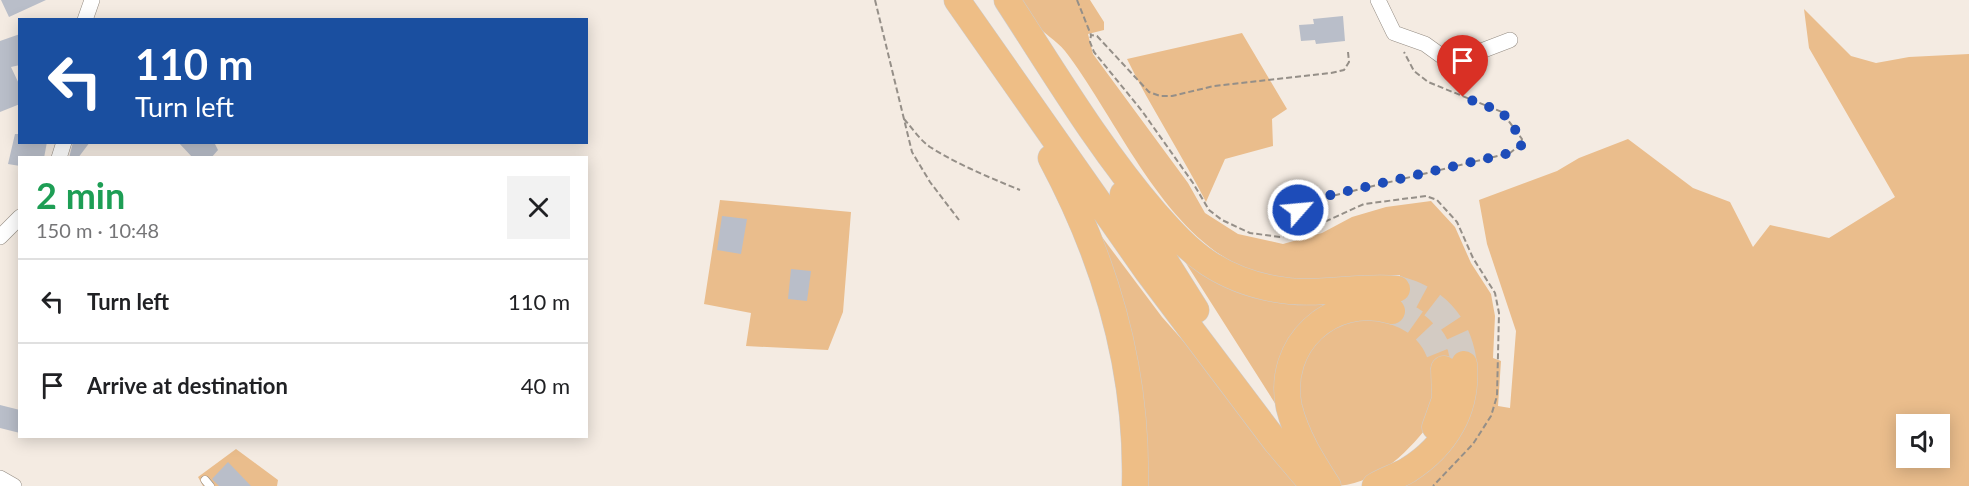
<!DOCTYPE html>
<meta charset="utf-8">
<style>
:root{--surface:#fff;--page:#f2f2f2;--text:#202124;--muted:#757577;--line:#e0e0e0}
body{margin:0;font-family:Lato,sans-serif;background:var(--page);color:var(--text);height:100vh;display:flex;flex-direction:column;font-size:22px;white-space:nowrap}
*{box-sizing:border-box;margin:0}
p{font-size:20px;color:var(--muted)}
.icon{flex:none;width:33px;height:33px;fill:none;stroke:currentColor;stroke-width:2;stroke-linecap:round;stroke-linejoin:round}
.map{position:relative;flex:1;overflow:hidden}
.drawer{position:absolute;left:18px;top:156px;width:570px;height:282px;display:flex;flex-direction:column;background:var(--surface);border-radius:0px;box-shadow:0 3px 15px #0003}
.drawer>*{flex:none}
.hud{position:absolute;left:18px;top:18px;width:570px;height:126px;border-radius:0px;box-shadow:0 3px 15px #0003;background:#1a4fa0;color:#fff;overflow:hidden}
.controls{position:absolute;left:1896px;top:414px;display:grid;gap:12px}
.controls a{display:grid;place-items:center;width:54px;height:54px;border-radius:0px;background:var(--surface);box-shadow:0 3px 15px #0003;font-size:30px}
.pin{position:absolute;display:grid;place-items:center;width:51px;height:51px;color:#fff;margin:-62px -26px;border-radius:50% 50% 50% 0;rotate:-45deg;box-shadow:0 0 6px #0007}
.pin .icon{rotate:45deg}
.me{position:absolute;width:66px;margin:-33px;rotate:63deg;stroke-linejoin:round;filter:drop-shadow(0 0 4px #0008)}
.turn{display:flex;align-items:center;gap:21px;height:126px;padding:0 18px;font-size:27px}
.turn .icon{width:78px;height:78px;stroke-width:2.5}
.turn b{display:block;font-size:42px;line-height:51px}
.round{display:grid;place-items:center;flex:none;width:63px;height:63px;border-radius:0px;background:var(--page)}
.summary{display:flex;align-items:center;justify-content:space-between;height:102px;padding:0 18px}
h1{font-size:36px;font-weight:700;line-height:45px;color:#1e9e55}
ul{padding:0;list-style:none}
li{display:flex;align-items:center;gap:18px;height:84px;padding:0 18px;border-top:2px solid var(--line)}
li div{flex:1}
li b{display:block;font-size:22px}
li em{font-style:normal}
.map>svg:first-child{display:block}
.green{fill:#eabd8c;fill-rule:evenodd}
.building{fill:#b9bec9}
.lines{fill:none;stroke-linecap:round;stroke-linejoin:round}
.trunk-tunnel{stroke:#d3cbc3;stroke-width:26;stroke-dasharray:26 13;stroke-linecap:butt}
.service-casing{stroke:#948c83;stroke-width:9}
.minor-casing{stroke:#948c83;stroke-width:16}
.trunk-casing{stroke:#cdcccc;stroke-width:27}
.path{stroke:#958f88;stroke-width:2;stroke-dasharray:6 3;stroke-linecap:butt}
.service{stroke:#fff;stroke-width:8}
.minor{stroke:#fff;stroke-width:15}
.trunk{stroke:#eebe86;stroke-width:26}
.route{stroke:#1d4cb9;stroke-width:10;stroke-dasharray:0 18}
</style>
<div class="map">
<svg width="1969" height="486" viewBox="0 0 1969 486">
<rect width="100%" height="100%" fill="#f4ebe2"/>
<path class="green" d="M1020,0H1090L1104,22V30L1088,34L1093,54L1188,183L1205,213L1238,234L1283,244L1322,233L1352,217L1386,207L1431,201L1455,227L1471,263L1491,294L1495,316L1493,358L1501,361L1498,406L1510,408L1516,331L1487,244L1479,200L1557,171L1579,158L1628,139L1693,188L1730,202L1753,247L1770,225L1829,238L1895,197L1809,48L1804,9L1851,56L1876,63L1909,57L1969,54V486H1395L1433,462L1429,425C1404,456 1374,486 1332,486L1318,465L1296,385L1307,346L1399,285L1400,275C1347,275 1307,289 1255,272C1166,242 1119,121 1065,51C1056,40 1043,33 1034,23C1028,17 1025,8 1020,0ZM1906,424H1940V458H1906Z
M1242,33L1287,109L1272,119L1273,146L1225,159L1206,202C1181,153 1151,108 1127,59Z
M720,200L851,212L843,312L828,350L746,346L751,313L704,304Z
M1099,233L1162,317L1248,414L1300,486H1141Z
M1182,257L1337,304L1278,408Z
M236,449L278,480L277,486H203L198,477Z"/>
<path class="building" d="M1,0H46L9,17Z
M1343,16L1345,41L1316,44L1315,40L1301,41L1299,25L1314,24L1313,19Z
M20,34V65L11,67L20,86V104L0,112V41Z
M15,134H20V142H47L44,158H20V166L8,164Z
M73,142H90L78,158H69Z
M178,142H214L218,150L211,158H193Z
M722,216L747,219L741,254L717,250Z
M791,269L811,271L807,301L788,299Z
M0,405L20,410V433L0,428Z
M228,462L251,486H219L212,479Z"/>
<g class="lines">
<path class="trunk-tunnel" d="M1397,289C1436,298 1459,325 1464,364
M1392,311C1421,320 1438,339 1444,369"/>
<g class="service-casing">
<path id="service" d="M205,480L210,486"/>
</g>
<g class="minor-casing">
<path id="minor" d="M1378,0L1394,33L1425,44L1443,57L1455,61L1510,40
M85,20L92,0
M59,158L64,142
M0,237L20,217
M0,478L14,486"/>
</g>
<g class="trunk-casing">
<path id="trunk" d="M957,0L1147,271L1276,442L1305,476
M1007,0C1054,72 1099,148 1155,213C1171,231 1187,249 1208,263C1228,276 1252,285 1275,289C1315,297 1357,285 1397,289
M1051,158C1105,259 1138,371 1135,486
M1123,194L1196,310
M1435,427L1445,399L1444,369
M1328,486C1312,461 1296,436 1289,407C1276,345 1331,293 1392,311
M1375,486C1385,480 1398,476 1408,470C1446,446 1468,409 1464,364"/>
</g>
<path class="path" d="M875,0L912,152L930,182L959,220
M1077,0L1091,35
M1348,52L1349,62L1344,70L1331,73L1214,86L1172,96H1160L1149,92L1097,36L1091,35L1090,42L1094,52L1142,111L1193,183L1209,210L1222,220L1250,233L1280,237L1302,232L1364,204L1426,196L1437,200L1457,222L1473,258L1495,293L1499,313L1497,396L1491,416L1473,444L1433,486
M904,119C912,128 920,140 930,147C959,165 988,177 1020,190
M1298,233V210L1307,202L1510,153L1520,145L1522,139L1502,112L1428,82L1414,71L1404,52"/>
<use href="#service" class="service"/>
<use href="#minor" class="minor"/>
<use href="#trunk" class="trunk"/>
</g>
<g class="lines">
<path class="route" d="M1298,210L1318,198L1489,158L1510,153L1521,146L1522,139L1502,112L1463,97"/>
</g>
</svg>
<div class="controls">
<a><svg class="icon" aria-label="sound" viewBox="0 0 24 24"><path d="M4 9h4l5-4v14l-5-4H4zM17 9q2 3 0 6"/></svg></a>
</div>
<div class="pin" style="left:1463px;top:97px;background:#d93025"><svg class="icon" aria-label="arrive" viewBox="0 0 24 24"><path d="M6 21V4h12l-3 4 3 4H6"/></svg></div>
<svg class="me" style="left:1298px;top:210px" viewBox="-20 -20 40 40"><circle r="17" fill="#1d4cb9" stroke="#fff" stroke-width="3"/><path d="M0-11L8 9 0 5-8 9z" fill="#fff"/></svg>
<div class="hud">
<div class="turn"><svg class="icon" aria-label="left" viewBox="0 0 24 24"><path d="M17 20v-9H6M10 6l-5 5 5 5"/></svg><div><b>110 m</b>Turn left</div></div>
</div>
<section class="drawer">
<div class="summary"><div><h1>2 min</h1><p>150 m · 10:48</p></div><a class="round"><svg class="icon" aria-label="close" viewBox="0 0 24 24"><path d="M6 6l12 12M18 6L6 18"/></svg></a></div>
<ul>
<li><svg class="icon" aria-label="left" viewBox="0 0 24 24"><path d="M17 20v-9H6M10 6l-5 5 5 5"/></svg><div><b>Turn left</b></div><em>110 m</em></li>
<li><svg class="icon" aria-label="arrive" viewBox="0 0 24 24"><path d="M6 21V4h12l-3 4 3 4H6"/></svg><div><b>Arrive at destination</b></div><em>40 m</em></li>
</ul>
</section>
</div>
